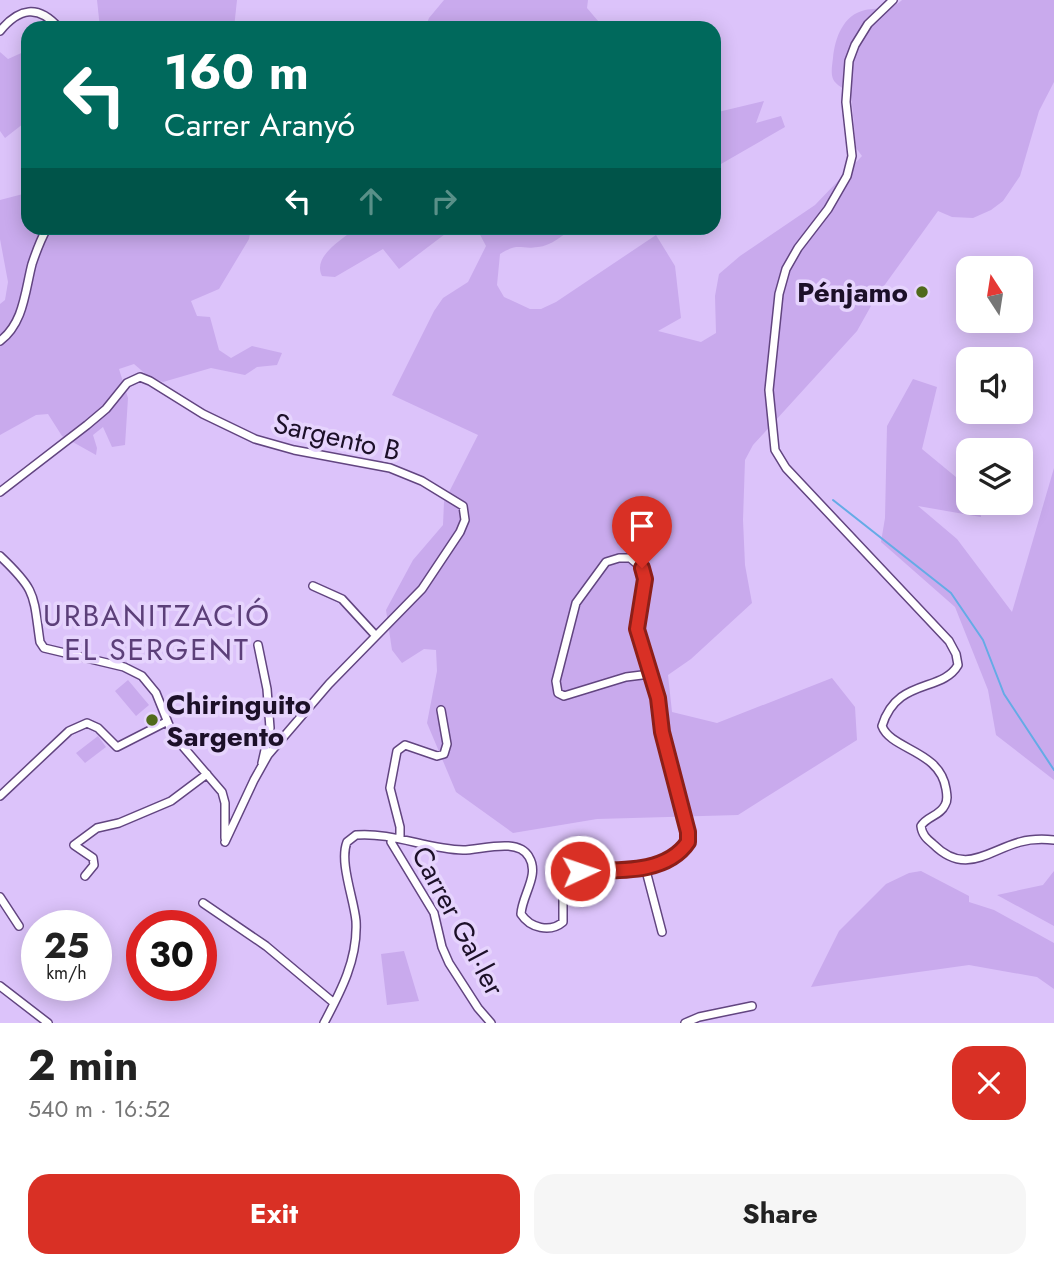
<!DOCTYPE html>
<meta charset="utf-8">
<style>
:root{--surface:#fff;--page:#f6f6f6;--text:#222;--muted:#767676;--accent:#d93025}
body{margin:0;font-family:Jost,sans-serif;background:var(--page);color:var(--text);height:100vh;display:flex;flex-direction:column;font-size:26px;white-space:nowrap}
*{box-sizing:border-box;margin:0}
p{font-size:23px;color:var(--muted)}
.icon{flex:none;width:38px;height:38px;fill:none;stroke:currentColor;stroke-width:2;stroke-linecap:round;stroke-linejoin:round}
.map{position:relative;height:1023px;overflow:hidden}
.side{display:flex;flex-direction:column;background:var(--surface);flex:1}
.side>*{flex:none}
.hud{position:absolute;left:21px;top:21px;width:700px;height:214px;border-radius:21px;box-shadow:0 4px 18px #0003;background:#00695c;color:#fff;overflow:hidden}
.needle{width:46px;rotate:348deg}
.fabs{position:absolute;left:956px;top:256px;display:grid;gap:14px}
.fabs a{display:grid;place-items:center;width:77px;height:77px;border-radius:14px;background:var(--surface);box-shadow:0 4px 18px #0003;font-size:35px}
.speed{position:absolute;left:21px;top:910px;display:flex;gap:14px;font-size:35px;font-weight:700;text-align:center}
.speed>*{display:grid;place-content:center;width:91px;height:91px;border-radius:50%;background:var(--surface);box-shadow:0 4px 18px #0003;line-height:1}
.speed small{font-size:18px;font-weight:400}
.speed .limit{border:10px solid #d22;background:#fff;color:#111}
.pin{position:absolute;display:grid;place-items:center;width:60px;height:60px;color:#fff;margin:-72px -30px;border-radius:50% 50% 50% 0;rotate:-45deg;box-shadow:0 0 7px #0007}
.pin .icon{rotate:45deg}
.me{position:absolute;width:77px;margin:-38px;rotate:87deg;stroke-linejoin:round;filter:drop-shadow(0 0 5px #0008)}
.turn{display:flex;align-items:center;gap:24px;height:147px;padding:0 28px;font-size:32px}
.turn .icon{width:91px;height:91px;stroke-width:2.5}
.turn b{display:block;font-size:49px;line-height:60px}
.lanes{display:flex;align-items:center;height:66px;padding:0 28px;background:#0003;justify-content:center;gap:35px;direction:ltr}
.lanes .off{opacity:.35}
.round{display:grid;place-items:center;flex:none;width:74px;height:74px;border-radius:21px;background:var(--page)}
.summary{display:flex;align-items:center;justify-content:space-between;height:119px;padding:0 28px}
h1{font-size:42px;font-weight:700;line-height:52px}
.button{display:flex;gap:14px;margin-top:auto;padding:14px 28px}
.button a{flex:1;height:80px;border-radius:21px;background:var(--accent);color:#fff;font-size:28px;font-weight:700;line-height:80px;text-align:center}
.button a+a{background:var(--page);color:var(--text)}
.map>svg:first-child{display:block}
.green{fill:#c9aaed}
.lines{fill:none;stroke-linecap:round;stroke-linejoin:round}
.stream{stroke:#65abe6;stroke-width:2}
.minor-casing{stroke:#624580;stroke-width:10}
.minor{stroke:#fff;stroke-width:7}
.route-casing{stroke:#8d1f18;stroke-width:18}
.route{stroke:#d93025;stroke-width:12}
.poi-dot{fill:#506a1b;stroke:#e6d4fd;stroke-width:2.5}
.labels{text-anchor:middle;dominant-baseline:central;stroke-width:7;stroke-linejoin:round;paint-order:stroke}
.poi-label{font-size:28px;font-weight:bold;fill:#1c1028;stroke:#e6d4fd;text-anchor:end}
.street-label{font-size:28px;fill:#1c1028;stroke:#e6d4fd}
.neighbourhood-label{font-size:30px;letter-spacing:2px;fill:#5c3f79;stroke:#e6d4fd}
</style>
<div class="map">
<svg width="1054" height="1023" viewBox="0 0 1054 1023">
<rect width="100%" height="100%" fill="#dcc3fa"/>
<path class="green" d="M97,0H237L234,28H100Z
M444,0H588L587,8L604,28H425L429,18Z
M902,0H1054V82L1039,111L1020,176L1003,201L991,210L973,218L952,217L938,211L876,297L857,331L753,445L745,460L743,520L745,565L752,603L691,659L668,675L672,712L717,723L832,678L855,707L857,740L738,815L597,819L513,833L456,792L427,723L437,671L436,650L424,649L402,663L392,650L386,610L413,560L443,525L444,502L478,435L392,395L434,311L443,298L468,282L486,246L477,229L473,228H573C563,235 551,246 538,247C520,250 519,242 500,254L497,285L504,297L530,309H541L556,302L656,235L675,266L681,318L658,331L701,342L716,333L715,296L719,274L740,256L815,205L862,156L856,148L851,93C831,82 830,80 833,58C835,38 843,15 865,10C880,7 890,11 902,0Z
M28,50V120L5,138L0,131V52L8,59Z
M764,101L756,123L781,116L785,127L714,168V113Z
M23,194L28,195V228H251L249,239L219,289L191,301L197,316L210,317L219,350L231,358L252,346L282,353L277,365L257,367L245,375L211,368L163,382L148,376L134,364L119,369L128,398L125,445L112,447L103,427L93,435L97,448L96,455L62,436L48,414L36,415L0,435V304L5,300L8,282L0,239V200Z
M356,228H453L399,269L383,249L335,277L322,276C312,256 342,240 356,228Z
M913,379L937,387L922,449L968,487V502H978L981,517L918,506L957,539L1012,612L1054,468V780L996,735L988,690L955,607L881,542L885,518L887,426Z
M128,680L149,705L136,716L115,691Z
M98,736L106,747L85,763L76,753Z
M921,871L969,896V902L994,910L1054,943V989L1037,977L969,965L811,987L839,931L886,884L909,873Z
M1054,871V926L997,895L1043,885Z
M404,951L419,1001L387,1005L381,954Z"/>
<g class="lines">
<path class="stream" d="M833,500L951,593L983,640L1004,694L1054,770"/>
<g class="minor-casing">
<path id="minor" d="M893,0L868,24L855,45L849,61L846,102L852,156L847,176L828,209L798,248L786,269L779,294L769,390L775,450L786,468L949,641L956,654L958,665C942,693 897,677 882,726C891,750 940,750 946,789C947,795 948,800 945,805C940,816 927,816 921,826C922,835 927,839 933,844C965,876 987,851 1020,842C1031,839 1044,839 1054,840
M0,31C19,8 38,4 59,28
M0,341C24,323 25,291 32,264C36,252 41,239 47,228
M0,492L87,425L106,409L127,383L140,377L150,381L203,414L255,439L294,450L390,468L422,481L463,506L465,520L460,532L422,589L329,684L268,755L254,780L225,842
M0,556C37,591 33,594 40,642L44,648L124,667L142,676L156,693L173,735L222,792L225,803V838
M313,586L342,599L376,636
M258,645L267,689L270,728L262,763
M0,796L69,731L87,723L98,728L117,747L166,722
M392,838L391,842L434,913L442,947L449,963L478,1008L491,1023
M400,839V827L390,788L397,751L405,745L437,756L444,754L447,744L441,710
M645,867L662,932
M85,876L94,865L93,858L74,845L97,828L119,823L171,801L207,774
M0,897L19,926
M203,903L266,946L334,1003
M0,986L48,1023
M324,1023C341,991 358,959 356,921C354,899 339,862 347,842L356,835C392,832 427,849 463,850C481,850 518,837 529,857C540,875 522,895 521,914C530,928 550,933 563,922V888L569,876L580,871C608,870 681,874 689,837L662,732L658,698L637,629L645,579L642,568L630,558H619L606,562L576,603L556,681L558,693L564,696L626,677L650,674
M685,1023L699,1017L752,1006"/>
</g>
<use href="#minor" class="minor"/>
</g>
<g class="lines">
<g class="route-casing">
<path id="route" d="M580,871C615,870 666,875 688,842V832L662,732L658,698L637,629L645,579L642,568"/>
</g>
<use href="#route" class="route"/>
</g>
<g class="poi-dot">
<circle cx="922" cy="292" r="7"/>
<circle cx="152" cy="720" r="7"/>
</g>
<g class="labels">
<g class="poi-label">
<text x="908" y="292">Pénjamo</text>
<text x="166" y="704" text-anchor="start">Chiringuito<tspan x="166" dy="32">Sargento</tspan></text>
</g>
<g class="street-label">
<text transform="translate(337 437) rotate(13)">Sargento B</text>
<text transform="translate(458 921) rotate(62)">Carrer Gal·ler</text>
</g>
<g class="neighbourhood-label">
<text x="157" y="615">URBANITZACIÓ<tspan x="157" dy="34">EL SERGENT</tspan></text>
</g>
</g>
</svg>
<div class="fabs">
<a><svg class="needle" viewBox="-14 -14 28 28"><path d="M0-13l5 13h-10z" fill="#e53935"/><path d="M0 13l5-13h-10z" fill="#767676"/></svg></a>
<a><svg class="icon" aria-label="sound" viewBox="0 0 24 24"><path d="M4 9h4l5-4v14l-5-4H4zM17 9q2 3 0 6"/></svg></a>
<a><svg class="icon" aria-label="layers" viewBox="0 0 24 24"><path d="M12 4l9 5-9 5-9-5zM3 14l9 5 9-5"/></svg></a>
</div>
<div class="speed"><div>25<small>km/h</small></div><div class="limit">30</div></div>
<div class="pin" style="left:642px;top:568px;background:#d93025"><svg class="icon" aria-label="arrive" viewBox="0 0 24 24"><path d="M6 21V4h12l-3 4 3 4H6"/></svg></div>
<svg class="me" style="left:580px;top:871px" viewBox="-20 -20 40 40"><circle r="17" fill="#d93025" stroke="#fff" stroke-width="3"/><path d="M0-11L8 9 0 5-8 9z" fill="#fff"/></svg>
<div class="hud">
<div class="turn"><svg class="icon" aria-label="left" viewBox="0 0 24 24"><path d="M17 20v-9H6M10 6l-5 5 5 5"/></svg><div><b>160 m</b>Carrer Aranyó</div></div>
<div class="lanes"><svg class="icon" aria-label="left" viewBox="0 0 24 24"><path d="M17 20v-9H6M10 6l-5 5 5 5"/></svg><svg class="icon off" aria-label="ahead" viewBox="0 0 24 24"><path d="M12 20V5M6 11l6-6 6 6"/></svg><svg class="icon off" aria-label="right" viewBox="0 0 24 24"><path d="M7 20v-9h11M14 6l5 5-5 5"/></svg></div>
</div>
</div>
<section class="side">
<div class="summary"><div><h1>2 min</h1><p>540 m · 16:52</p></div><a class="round" style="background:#d93025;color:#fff"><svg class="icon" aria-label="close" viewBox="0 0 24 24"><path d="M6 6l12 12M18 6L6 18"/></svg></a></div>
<div class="button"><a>Exit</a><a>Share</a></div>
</section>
